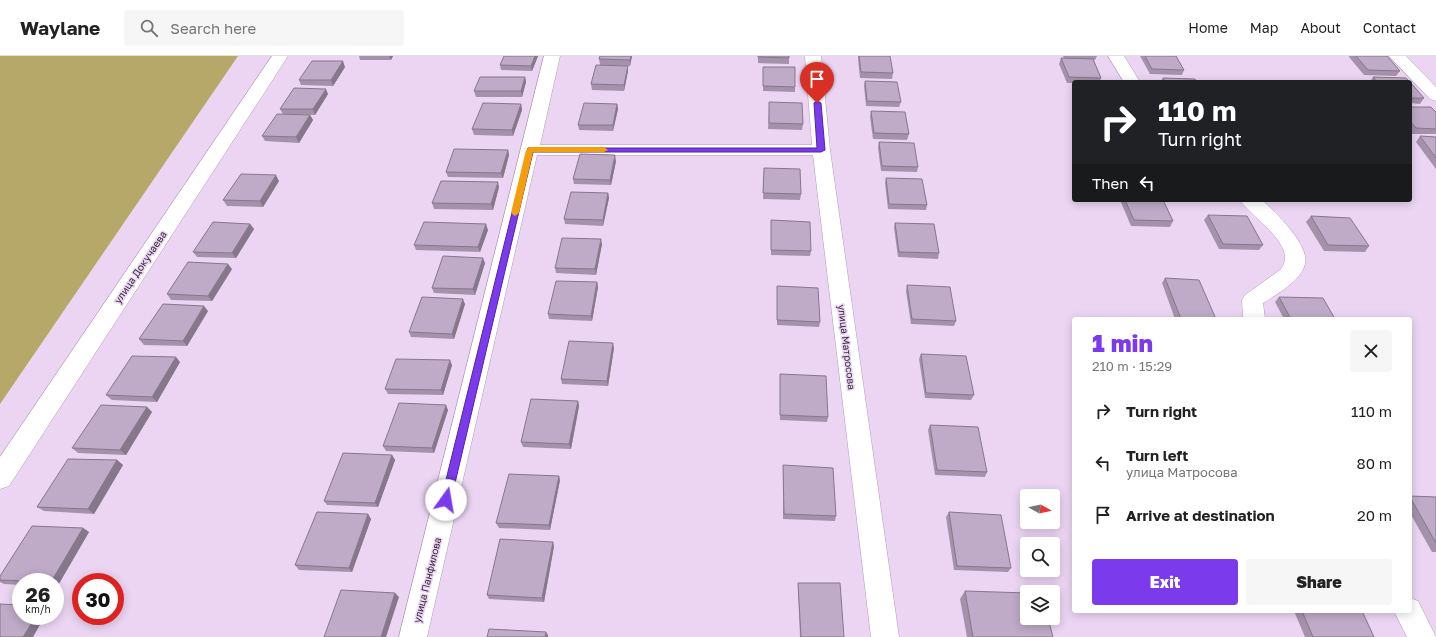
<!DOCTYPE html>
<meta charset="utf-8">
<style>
:root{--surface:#fff;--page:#f6f6f6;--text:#222;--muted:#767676;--line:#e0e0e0;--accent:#7c3aed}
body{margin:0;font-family:"Golos Text",sans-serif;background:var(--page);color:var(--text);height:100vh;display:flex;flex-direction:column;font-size:15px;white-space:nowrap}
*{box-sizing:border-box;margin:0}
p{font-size:13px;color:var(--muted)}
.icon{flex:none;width:22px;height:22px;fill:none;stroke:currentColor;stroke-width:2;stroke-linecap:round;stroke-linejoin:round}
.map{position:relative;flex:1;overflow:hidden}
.side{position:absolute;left:1072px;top:261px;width:340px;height:296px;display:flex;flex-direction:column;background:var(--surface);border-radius:4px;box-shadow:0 2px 10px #0003}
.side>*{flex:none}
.guide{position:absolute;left:1072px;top:24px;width:340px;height:122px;border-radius:4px;box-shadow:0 2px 10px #0003;background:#202124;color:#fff;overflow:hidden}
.needle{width:26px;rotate:98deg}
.controls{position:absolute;left:1020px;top:433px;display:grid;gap:8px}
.controls a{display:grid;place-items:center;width:40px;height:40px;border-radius:4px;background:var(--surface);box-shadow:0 2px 10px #0003;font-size:20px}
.speed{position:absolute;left:12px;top:517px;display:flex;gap:8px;font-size:20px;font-weight:700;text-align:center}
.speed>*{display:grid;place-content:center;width:52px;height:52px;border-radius:50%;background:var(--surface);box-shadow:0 2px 10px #0003;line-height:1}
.speed small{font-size:10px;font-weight:400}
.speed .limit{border:6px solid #d22;background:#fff;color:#111}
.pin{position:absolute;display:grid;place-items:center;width:34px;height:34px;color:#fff;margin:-41px -17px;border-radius:50% 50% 50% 0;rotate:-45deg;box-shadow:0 0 4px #0007}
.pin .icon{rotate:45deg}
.me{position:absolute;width:44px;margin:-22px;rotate:13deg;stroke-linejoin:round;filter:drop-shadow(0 0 3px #0008)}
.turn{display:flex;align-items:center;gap:14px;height:84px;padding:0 20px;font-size:18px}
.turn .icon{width:52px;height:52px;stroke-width:2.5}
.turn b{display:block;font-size:28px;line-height:34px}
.then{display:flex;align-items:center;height:38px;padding:0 20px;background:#0003;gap:8px;font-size:15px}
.round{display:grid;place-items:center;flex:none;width:42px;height:42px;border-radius:4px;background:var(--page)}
.headline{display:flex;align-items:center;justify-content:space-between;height:68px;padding:0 20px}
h1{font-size:24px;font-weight:800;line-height:30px;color:var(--accent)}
.action{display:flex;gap:8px;margin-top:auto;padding:8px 20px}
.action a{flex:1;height:46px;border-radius:4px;background:var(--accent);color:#fff;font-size:16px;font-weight:800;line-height:46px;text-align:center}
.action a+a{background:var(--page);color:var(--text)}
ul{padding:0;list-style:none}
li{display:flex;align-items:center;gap:12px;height:52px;padding:0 20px}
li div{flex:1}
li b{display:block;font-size:15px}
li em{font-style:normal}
header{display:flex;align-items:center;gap:24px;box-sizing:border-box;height:56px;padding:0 20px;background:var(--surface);border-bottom:1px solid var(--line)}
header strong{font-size:19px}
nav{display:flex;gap:22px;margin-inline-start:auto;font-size:14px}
.search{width:280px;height:36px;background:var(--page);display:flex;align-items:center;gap:10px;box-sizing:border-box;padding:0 14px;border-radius:4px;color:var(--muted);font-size:15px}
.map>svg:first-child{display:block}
.forest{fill:#b6a868}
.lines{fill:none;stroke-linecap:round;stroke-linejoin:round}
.minor-casing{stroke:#b19cb9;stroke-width:1}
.minor{fill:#fff;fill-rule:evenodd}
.wall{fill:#a492ab}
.shaded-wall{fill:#86778b}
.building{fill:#bfaac7;stroke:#86778b}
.route{fill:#7c3aed;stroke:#51269a}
.slow{fill:#f59e0b}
.labels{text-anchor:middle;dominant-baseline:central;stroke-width:3;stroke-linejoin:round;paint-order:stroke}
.street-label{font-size:10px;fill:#342c37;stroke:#ebd5f3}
</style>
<header>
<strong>Waylane</strong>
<div class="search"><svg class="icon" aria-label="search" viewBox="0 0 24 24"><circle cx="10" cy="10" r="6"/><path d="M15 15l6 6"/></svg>Search here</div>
<nav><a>Home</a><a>Map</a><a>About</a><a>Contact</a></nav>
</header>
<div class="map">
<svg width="1436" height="581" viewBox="0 0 1436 581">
<rect width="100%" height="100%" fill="#ebd5f3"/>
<path class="forest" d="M0,0H238L0,348Z"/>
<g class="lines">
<g class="minor-casing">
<path id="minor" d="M272,0H288L9,430L0,433V401Z
M544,0H560L540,89H812L805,0H821L830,94L899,581H871L813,99H537L427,581H399Z
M1108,0H1124L1140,26H1124Z
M1389,0H1406L1436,31V45L1430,43Z
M1240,144H1262C1275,156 1310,189 1305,208C1300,226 1277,238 1263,247L1265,263H1243L1242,244L1245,239L1280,214C1301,191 1250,160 1240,144Z
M1410,542L1418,545L1436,581H1407L1394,555H1410Z"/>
</g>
<use href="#minor" class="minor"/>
</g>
<path class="wall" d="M359,0H393L391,4H360Z
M538,0L532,15L501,14L500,9Z
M632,0L630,10L600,9L599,3Z
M758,0H789V8L758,7Z
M858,0H890L893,17L892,23L860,22L858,3Z
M1063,0H1097L1095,4H1093L1101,22L1100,26L1067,27L1059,8L1061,2H1064Z
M1140,0H1176L1184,14L1182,19L1150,18Z
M1349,0H1387L1400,15L1396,20L1364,19L1349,1Z
M628,10V15L624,35L592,34L591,28Z
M345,11L333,30L301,29L299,24Z
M763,11L795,31V36L763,35Z
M525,21L526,26L522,41H476L474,35Z
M1373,21L1410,26H1370Z
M1163,22L1197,26H1160Z
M865,25L901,46L899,51L866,50L864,30Z
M1410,26L1424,42L1420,48L1410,47Z
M328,38L315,59L283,58L280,53Z
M521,48L522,54L513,80L474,79L472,73Z
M617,48L618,53L613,75L579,74L578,69Z
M769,51L803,68L802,74L768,73Z
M1410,51L1436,56V78H1411L1410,76Z
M871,55L909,78L907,84L873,83L870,61Z
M310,59L313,64L299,87L265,85L262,80Z
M1420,80L1436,81V113L1416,86Z
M879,86L918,111L917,116L881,115L878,92Z
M508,94L509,99L503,122L448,121L446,116Z
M616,105L611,129L574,128L573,123Z
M764,112L801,138L800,144L763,143Z
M886,122L927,149L926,154L888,153L885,127Z
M279,125L263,151L227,150L223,144Z
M499,131L493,154L434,153L432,147Z
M608,137L609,142L603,170L565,168L564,163Z
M1120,144H1163L1173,165L1170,171L1131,170Z
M1208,159L1263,189L1259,194L1219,193L1204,164Z
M1311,160L1369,190L1365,196L1324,195L1306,166Z
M771,164L811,195L810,200L771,199Z
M895,167L939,197L938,203L898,201L894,172Z
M250,168L254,173L236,202L197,201L193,196Z
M488,174L480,196L416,194L414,189Z
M602,188L596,219L556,217L555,212Z
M485,207L475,239L434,237L432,232Z
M232,213L212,245L171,244L167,238Z
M1165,222L1216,263H1175L1162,227Z
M597,226L598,231L592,265L549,263L548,258Z
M907,229L956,265L954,270L911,268L906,235Z
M777,230L820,266L819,271L777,269Z
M1279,241L1335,263H1284L1275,246Z
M465,248L454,283L411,281L409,276Z
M208,255L187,290L144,289L139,283Z
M614,292L608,330L562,328L561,323Z
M921,298L974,339L971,344L925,342L919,303Z
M180,306L157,346L112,344L106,339Z
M452,309L443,339L388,338L385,333Z
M780,318L828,361L827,366L780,364Z
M578,345L579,350L571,393L523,391L521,386Z
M147,351L152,356L126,399L78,397L72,392Z
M448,354L434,397L386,395L383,390Z
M930,369L987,416L985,421L935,419L928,374Z
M392,399L395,404L378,451L327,449L324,445Z
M117,404L123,409L94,458L44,455L37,451Z
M783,409L836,460L835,465L783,463Z
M560,424L550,474L499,472L496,467Z
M1410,440L1436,441V496H1432L1410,457Z
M949,456L1011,512L1008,516L954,514L946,461Z
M368,458L371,463L352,516L299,514L295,509Z
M83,472L89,476L57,531H55V526H21V529L4,528L0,526V520Z
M554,490L544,546L489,543L487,539Z
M798,527L844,581H800L798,531Z
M965,535L1053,581H967L960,543Z
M1294,555H1362L1374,581H1305Z"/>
<path class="shaded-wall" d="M389,0H393L391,4Z
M535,0H538L532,15L531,10Z
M631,0H632L630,10V4Z
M343,5L345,11L333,30L331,24Z
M628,10V15L624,35V29Z
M525,21L526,26L522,41L521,35Z
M326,33L328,38L315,59L313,53Z
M521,48L522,54L513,80L512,74Z
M617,48L618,53L613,75V69Z
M310,59L313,64L299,87L296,81Z
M508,94L509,99L503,122L501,117Z
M615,99L616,105L611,129L610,124Z
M276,119L279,125L263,151L260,145Z
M498,126L499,131L493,154L491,148Z
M608,137L609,142L603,170V164Z
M250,168L254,173L236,202L232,197Z
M486,168L488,174L480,196L478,191Z
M601,183L602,188L596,219L595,213Z
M483,202L485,207L475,239L473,233Z
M228,208L232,213L212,245L208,240Z
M597,226L598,231L592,265L591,260Z
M463,243L465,248L454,283L452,278Z
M204,250L208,255L187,290L183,285Z
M613,287L614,292L608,330L607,325Z
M176,301L180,306L157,346L152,341Z
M450,304L452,309L443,339L441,334Z
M578,345L579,350L571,393L569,388Z
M446,349L448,354L434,397L432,392Z
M147,351L152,356L126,399L120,394Z
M392,399L395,404L378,451L375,447Z
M117,404L123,409L94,458L88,453Z
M559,420L560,424L550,474L549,469Z
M368,458L371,463L352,516L349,512Z
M83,472L89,476L57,531L55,529V526H51Z
M553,486L554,490L544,546L542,542Z
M395,537L399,541L386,581H381Z
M36,560H45L33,581H23Z
M546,576L548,579V581H545Z"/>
<path class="building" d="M504,0H535L531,10L500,9Z
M600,0H631L630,4L599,3Z
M758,0H789V2L758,1Z
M859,0H890L893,17L861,16Z
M1145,0H1176L1184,14L1152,13Z
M1356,0H1387L1400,15L1368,14Z
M1061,2L1093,3L1101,22L1069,21Z
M312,5H343L331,24H299Z
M596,9L628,10L624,29L591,28Z
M763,11H795V31L763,30Z
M480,21H525L521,35H474Z
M1373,21L1406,22L1410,26H1377Z
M1163,22L1195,23L1197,26H1165Z
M865,25L897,26L901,46L867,45Z
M1410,26L1424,42H1410Z
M294,32L326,33L313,53H280Z
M769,46L802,47L803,68L769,67Z
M483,47L521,48L512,74L472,73Z
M584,47L617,48L613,69H578Z
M1410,51H1431L1436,56V73L1416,72L1410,65Z
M871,55L905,56L909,78L874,77Z
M277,58L310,59L296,81L262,80Z
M1420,80L1436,81V102Z
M879,86L914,87L918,111L882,110Z
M454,93L508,94L501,117L446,116Z
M580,98L615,99L610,124L573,123Z
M764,112L800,113L801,138L763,137Z
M241,118L276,119L260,145L223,144Z
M886,122L922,123L927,149L889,148Z
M441,125L498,126L491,148L432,147Z
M571,136L608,137L603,164L564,163Z
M1125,144H1163L1173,165L1134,164Z
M1208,159L1247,160L1263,189L1223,188Z
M1311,160L1350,162L1369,190L1328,189Z
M771,164L810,166L811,195L771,194Z
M213,166L250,168L232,197L193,196Z
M424,166L486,168L478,191L414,189Z
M895,167L934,168L939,197L899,196Z
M562,182L601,183L595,213L555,212Z
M443,200L483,202L473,233L432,232Z
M188,206L228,208L208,240L167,238Z
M1165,222L1199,224L1216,263H1181Z
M556,225L597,226L591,260L548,258Z
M907,229L950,231L956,265L912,263Z
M777,230L818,232L820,266L777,264Z
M422,241L463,243L452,278L409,276Z
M1279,241L1323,242L1335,263H1291Z
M163,248L204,250L183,285L139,283Z
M569,285L613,287L607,325L561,323Z
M921,298L966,300L974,339L926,337Z
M132,300L176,301L152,341L106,339Z
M396,303L450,304L441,334L385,333Z
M780,318L826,320L828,361L780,359Z
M531,343L578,345L569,388L521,386Z
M399,347L446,349L432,392L383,390Z
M101,349L147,351L120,394L72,392Z
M930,369L978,371L987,416L937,414Z
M343,397L392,399L375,447L324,445Z
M68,403L117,404L88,453L37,451Z
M783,409L833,412L836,460L784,458Z
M509,418L559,420L549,469L496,467Z
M1410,440L1436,441V487L1410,441Z
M317,456L368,458L349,512L295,509Z
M949,456L1001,459L1011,512L957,510Z
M32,470L83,472L51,526L0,524V520Z
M500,483L553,486L542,542L487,539Z
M798,527H840L844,581H801Z
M341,534L395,537L381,581H324Z
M965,535L1027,537V562H1048L1053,581H973Z
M0,548L21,549V560H36L23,581H0Z
M1302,555H1362L1374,581H1313Z
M489,573L546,576L545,581H487Z"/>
<path class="route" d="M817,45L821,47L825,94L821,96H533L451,444L450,447L446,449L442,447L441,444L528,92H817L814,47Z"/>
<path class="slow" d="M530,91H604L608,94L604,96H533L519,157L515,160L511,157L526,94Z"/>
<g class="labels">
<g class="street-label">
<text transform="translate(140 211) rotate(-56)">улица Докучаева</text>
<text transform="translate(847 291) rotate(83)">улица Матросова</text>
<text transform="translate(427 524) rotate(-76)">улица Панфилова</text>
</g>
</g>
</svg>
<div class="controls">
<a><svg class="needle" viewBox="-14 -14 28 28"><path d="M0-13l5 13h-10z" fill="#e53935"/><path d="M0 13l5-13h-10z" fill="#767676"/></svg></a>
<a><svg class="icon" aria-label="search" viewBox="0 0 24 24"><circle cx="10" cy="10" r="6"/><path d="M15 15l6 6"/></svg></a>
<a><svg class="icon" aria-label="layers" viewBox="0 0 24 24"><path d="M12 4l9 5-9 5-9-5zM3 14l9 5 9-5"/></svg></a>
</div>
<div class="speed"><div>26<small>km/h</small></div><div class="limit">30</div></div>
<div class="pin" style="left:817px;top:47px;background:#d93025"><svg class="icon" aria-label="arrive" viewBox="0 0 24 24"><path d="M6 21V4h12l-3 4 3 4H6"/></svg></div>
<svg class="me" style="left:446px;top:444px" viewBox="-20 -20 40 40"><circle r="19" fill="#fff"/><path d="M0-13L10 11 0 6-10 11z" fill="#7c3aed"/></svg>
<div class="guide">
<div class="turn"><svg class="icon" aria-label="right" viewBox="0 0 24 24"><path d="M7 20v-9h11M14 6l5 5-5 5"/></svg><div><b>110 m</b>Turn right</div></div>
<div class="then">Then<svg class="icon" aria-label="left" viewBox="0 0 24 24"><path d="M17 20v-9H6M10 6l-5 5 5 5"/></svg></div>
</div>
<section class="side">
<div class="headline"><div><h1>1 min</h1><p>210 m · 15:29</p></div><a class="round"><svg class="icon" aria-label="close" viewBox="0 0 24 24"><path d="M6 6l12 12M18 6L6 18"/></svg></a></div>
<ul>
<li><svg class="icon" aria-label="right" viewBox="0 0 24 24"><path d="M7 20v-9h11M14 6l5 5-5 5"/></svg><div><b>Turn right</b></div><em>110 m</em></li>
<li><svg class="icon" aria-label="left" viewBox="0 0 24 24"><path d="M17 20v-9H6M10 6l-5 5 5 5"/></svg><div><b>Turn left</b><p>улица Матросова</p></div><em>80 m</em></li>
<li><svg class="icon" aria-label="arrive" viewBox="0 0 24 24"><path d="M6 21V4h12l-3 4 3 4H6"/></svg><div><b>Arrive at destination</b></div><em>20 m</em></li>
</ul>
<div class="action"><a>Exit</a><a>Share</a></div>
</section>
</div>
